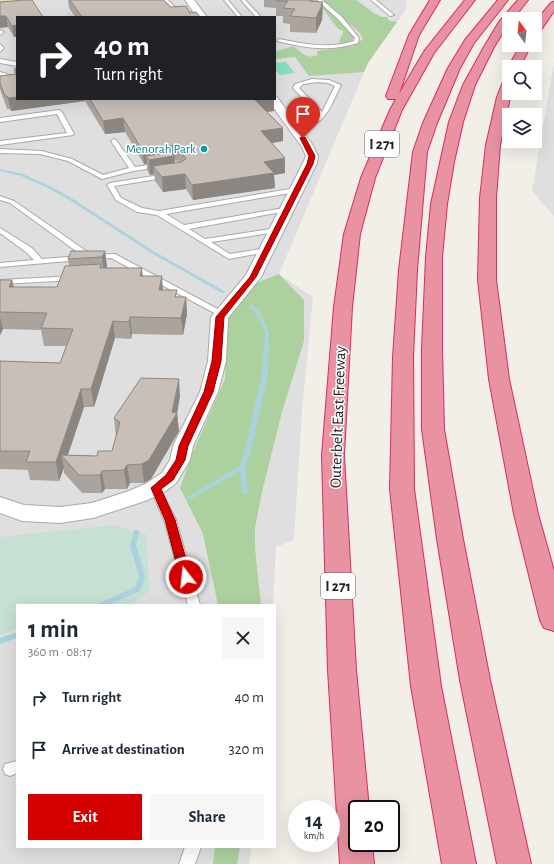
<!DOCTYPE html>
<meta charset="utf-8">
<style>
:root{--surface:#fff;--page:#f6f6f7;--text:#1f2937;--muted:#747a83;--accent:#d40000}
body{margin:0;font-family:"Alegreya Sans",sans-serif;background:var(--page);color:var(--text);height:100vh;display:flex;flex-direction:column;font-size:15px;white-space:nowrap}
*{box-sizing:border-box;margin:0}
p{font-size:13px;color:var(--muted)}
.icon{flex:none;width:22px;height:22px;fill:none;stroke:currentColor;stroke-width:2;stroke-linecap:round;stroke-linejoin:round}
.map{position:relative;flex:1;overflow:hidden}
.drawer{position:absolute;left:16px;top:604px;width:260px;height:244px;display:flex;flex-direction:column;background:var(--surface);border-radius:0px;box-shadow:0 4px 16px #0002}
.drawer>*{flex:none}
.banner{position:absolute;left:16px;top:16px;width:260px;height:84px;border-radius:0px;box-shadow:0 4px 16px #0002;background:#202124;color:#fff;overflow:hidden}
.needle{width:26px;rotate:345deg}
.controls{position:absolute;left:502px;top:12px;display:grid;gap:8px}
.controls a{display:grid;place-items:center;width:40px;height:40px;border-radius:0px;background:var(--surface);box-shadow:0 4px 16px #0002;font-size:20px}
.speed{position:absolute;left:288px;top:800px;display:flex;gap:8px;font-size:20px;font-weight:700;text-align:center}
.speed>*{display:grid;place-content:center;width:52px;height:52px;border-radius:50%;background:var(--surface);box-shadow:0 4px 16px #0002;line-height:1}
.speed small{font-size:10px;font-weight:400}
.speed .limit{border:2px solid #111;border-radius:6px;background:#fff;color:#111}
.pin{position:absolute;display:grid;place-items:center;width:34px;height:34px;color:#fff;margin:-41px -17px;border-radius:50% 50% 50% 0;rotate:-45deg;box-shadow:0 0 4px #0007}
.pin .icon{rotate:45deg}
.me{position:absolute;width:44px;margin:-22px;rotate:344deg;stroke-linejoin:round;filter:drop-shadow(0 0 3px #0008)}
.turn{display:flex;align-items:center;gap:14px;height:84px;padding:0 12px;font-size:18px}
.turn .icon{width:52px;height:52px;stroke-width:2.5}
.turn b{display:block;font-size:28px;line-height:34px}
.round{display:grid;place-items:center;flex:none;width:42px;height:42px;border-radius:0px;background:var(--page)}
.summary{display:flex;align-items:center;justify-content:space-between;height:68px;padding:0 12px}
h1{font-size:24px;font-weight:700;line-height:30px}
.button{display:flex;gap:8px;margin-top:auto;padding:8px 12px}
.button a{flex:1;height:46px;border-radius:0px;background:var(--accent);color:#fff;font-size:16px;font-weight:700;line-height:46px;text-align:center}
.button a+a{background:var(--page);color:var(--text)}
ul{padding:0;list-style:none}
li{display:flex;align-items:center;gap:12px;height:52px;padding:0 12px}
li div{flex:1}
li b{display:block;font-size:15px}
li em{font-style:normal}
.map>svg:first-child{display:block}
.residential{fill:#e0dfdf;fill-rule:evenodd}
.forest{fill:#add19e}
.wetland{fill:#c6e0d4}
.pitch{fill:#88e0be}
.parking{fill:#e2e2e2}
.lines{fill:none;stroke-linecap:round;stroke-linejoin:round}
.stream{fill:#aad3df;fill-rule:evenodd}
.service-casing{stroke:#a9a9a9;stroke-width:2}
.minor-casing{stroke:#a9a9a9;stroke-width:2}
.primary-casing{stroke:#a06b00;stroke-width:2}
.motorway-casing{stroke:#dc2a67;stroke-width:2}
.path{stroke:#fa8072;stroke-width:1;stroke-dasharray:1 1;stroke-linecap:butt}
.service{fill:#fff;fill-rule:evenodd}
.minor{fill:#fff;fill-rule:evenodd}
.primary{fill:#fcd6a4;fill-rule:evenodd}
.motorway{fill:#e892a2;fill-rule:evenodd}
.wall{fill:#aba49e;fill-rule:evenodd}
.shaded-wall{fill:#8b8681}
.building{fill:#c7bfb8;stroke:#8b8681}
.route{fill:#d40000;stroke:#8a0000}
.culture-dot{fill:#0f9aa8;stroke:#fff;stroke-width:1.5}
.labels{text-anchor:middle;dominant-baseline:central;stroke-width:3;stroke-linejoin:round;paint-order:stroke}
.far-culture-label{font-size:13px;fill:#0d838f;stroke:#fff;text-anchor:end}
.shield{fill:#fff;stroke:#646464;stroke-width:1}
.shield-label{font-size:15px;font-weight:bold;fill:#222}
.street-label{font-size:16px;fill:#222;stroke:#fff}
</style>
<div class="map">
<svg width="554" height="864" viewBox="0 0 554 864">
<rect width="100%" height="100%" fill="#f2efe9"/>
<path class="residential" d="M15,0H407L406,9L368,63L279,274L313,297L302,410L294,540L276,547L273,605H17V847H251L249,864H0V1ZM17,17H275V99H17Z
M554,62V216L532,191Z"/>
<path class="forest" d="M310,0H317L347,28L354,38C350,43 345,44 339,42L341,36L343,35V31L338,29L324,10Z
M322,0H356L375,14L383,17H388V20L397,22L368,63L364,72L309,76L295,57L275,59V52L293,46C301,51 306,60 317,55V51L353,46L363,39L359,32Z
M279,274L304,300V341L282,412L262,492L255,528V548L261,605H218L203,534L180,488L192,454L225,379L227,325L225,311L259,282Z
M215,847H240L237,864H213Z"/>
<path class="wetland" d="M113,525L147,535L149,591L130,605H17V629L0,635V537Z"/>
<path class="pitch" d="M286,62L295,73L280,75L275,69V63Z"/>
<path class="parking" d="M361,0H377L385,6H389L393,9L399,8L401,10L394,19H388V17H382Z"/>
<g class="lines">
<path class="stream" d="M0,169L23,174L52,187L73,199L155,252L226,292L224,293H222L153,254L71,201L50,189L21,176L0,171Z
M249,305H253L259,311L265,322L269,333L268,374L251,450L245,467L248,493L247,494H243L242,493L240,471L191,499H187L186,498L187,497L240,466L245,450L262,374L265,333L261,322L255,313L249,306Z
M134,530H138L139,532L136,545L145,577L141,589L140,591L108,605H99L100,603L135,587L139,577L130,545Z
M17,632V638L0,644V638Z"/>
<g class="service-casing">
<path id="service" d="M164,0H168L181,13L199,11L201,12L178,15Z
M224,0H228L242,17H238Z
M241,0H245L261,17H256Z
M317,0H322L342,17L359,38L358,43C330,52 305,48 277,41L279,39C304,44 329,49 354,41L355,38L338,19Z
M371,0H376L394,15L390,16Z
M0,30L4,32L0,35Z
M0,44L4,48L0,52Z
M0,59L17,62V66L0,63Z
M0,72L13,76L12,82L0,85V81L8,80V78L0,76Z
M312,79L329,80L341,85C329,109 324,131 292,127V125L312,121L319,116L293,88L295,84ZM318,82L328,83L335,86L322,112L299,88L303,84Z
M59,110L62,112L74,134L73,135L0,145V141L67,133L57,114L0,122V118Z
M114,139L116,140L135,167L175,161L177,162L185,173L182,175L114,186L121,198L142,208L159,211L296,188L299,190L296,192L166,214L184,225L290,207V211H287L189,229L205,239L277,228L281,230L277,232L211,242L230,254L266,248L270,250L266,252L229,259L157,215L137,212L116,200L107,185L110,183L178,172L173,165L133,171L102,179L68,161L40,154L0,153V149L42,151L72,159L103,175L129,168L111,141Z
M0,196L14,201L92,255L115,254L227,314L226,316H220L111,258L87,259L10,203L0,200Z
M0,228L32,248L42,259L80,256L84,258L80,260L0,267V263L34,260L26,252L0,233Z
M74,276H77V280L0,284V280Z
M155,484L159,485L160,488L176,520L200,605H188L164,520L150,488L151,485Z
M17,761V773L10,776L5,774L3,769L5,764Z
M185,847H201L195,864H179Z"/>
</g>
<g class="minor-casing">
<path id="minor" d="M185,0H194L207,17H197Z
M275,96L277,97L312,144L318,156L317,163L261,277L228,318L226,361L218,392L193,446L190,460L176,483L163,493L145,501L93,518L60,523L22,521L0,513V497L24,505L60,507L92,503L129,491L147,483L162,473L170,460L173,446L200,392L208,361L211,317L246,275L303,163L306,156L302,147L267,99H275Z"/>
</g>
<g class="primary-casing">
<path id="primary" d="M0,0H20L15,3L0,4Z"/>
</g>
<g class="motorway-casing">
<path id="motorway" d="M430,0H440L419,35L399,94L425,50L465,0H475L434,53L402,110L375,178L360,234L352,307L344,455L356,670L369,809H357V843H372L374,864H340L328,670L322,455L334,307L344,234L361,178L390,110L396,99H388L386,96L409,35Z
M498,0H508L474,43L460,68L437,123L427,152L417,270L413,357L414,489L441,686L476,864H442L411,686L390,489L393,357L399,270L413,152L423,123L448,68L465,40Z
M518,0H528L513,19H509V23L494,47L475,85L463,122L454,162L447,204L442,257V349L444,429L463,539L490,680L531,864H497L460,680L437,539L422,429V349L426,257L431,204L449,122L463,85L484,47L499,22Z
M554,2V11L539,33L535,34V22L551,3Z
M521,45H531L520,67L509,68L508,67Z
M509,76V93H511L500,145L496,198V280L509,379L538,514L554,571V631L544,628L540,620L514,514L489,379L478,280L480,198L486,145L497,97L505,77Z"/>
</g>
<path class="path" d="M68,14L75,17"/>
<use href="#service" class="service"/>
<use href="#minor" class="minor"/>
<use href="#primary" class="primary"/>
<use href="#motorway" class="motorway"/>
</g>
<path class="wall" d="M68,0H163L171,7L190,13L200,17H75L69,8Z
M264,0H313V2H323L322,20L316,33L290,32V24L283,23V16H276V8L264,7Z
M0,2L17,17L14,37L8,27Z
M17,68V99H274V111L267,112L283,128V141L272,143L285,173L274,175L275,188L193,200L186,189L163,192L155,181L154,174L150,175L147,170V164H144L125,132L105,134L85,101L11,111L10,109H7L0,89V76L14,74V69ZM175,160L178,161L179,162L175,163Z
M105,251L107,267L106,268H142V276L163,290L177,297H186L187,314L183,335L132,334L131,339L115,338L94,407H84L68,455L97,456L112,451L116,437L114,418L180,396L177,413L179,431L151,479L144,483H130L127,489H105L102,493H82L64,473V468L59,481L30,480L28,470L0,469V361L60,363L66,346H44L41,330L3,329L0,335V280H12L14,287H57L69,266L68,259Z"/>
<path class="shaded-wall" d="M323,2L322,20L316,33V18Z
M0,16H6L8,27L0,28Z
M17,25V37H14L12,26Z
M17,97V99H84L85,101L11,111L8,98Z
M263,99H274V111L255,113V100Z
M123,118L125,132L105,134L103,121Z
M283,128V141L261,145V131Z
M174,145L175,171L153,166L154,174L150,175L149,160L146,156L147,164H144L142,150Z
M285,158V173L274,175L275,188L193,200L192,185L264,162Z
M185,174L186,189L163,192L162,177Z
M105,251L107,267L104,274L102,257Z
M142,268L143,284L140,276Z
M162,276L163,292L159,290Z
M12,280L15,297L9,287Z
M186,297L187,314L183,335L181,318Z
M0,317L3,329L0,335Z
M130,317L132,334L131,339L129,322Z
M113,321L115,338L94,407L91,389Z
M179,379L180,396L177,414V413L179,431L151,479L144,483L142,464L172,412Z
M81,389L84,407L66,460L61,455L64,468L59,481L56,462Z
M127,465L130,483L127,489L124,470Z
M102,471L105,489L102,493L100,475Z"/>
<path class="building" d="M25,0H32L43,17H17V25L12,26L6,16H0V2Z
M70,0H163L171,7L186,6L190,13L196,12L200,17H82Z
M277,0H310L309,1L323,2L321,5H322L316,18L290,16L295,9L283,8L288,1H276Z
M17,68V72L14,69Z
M17,74V97L8,98L7,96H5L0,83V76Z
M90,99H263L255,100L283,128L261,131L285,158L264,162L274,173L192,185L185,174L162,177L153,166L181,162L186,159L177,147L174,145L142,150L123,118L103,121Z
M171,152L174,156L149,160L146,156Z
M71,251H105L102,257L68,259Z
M101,264L100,268H142L140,276H162L159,290H177L175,297H186L181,318L130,317L129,322L113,321L91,389H81L56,462H26L30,451H0V361L60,363L73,329L41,328L47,313L0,312V280H12L9,287H57L65,266Z
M141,378L179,379L172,412L177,413L149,460L142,464L127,465L124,470L102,471L100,475H79L61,455L97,456L98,451H112L120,422L114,418Z"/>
<path class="route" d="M301,137H305L315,156L313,164L256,277L224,317L221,361L213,392L188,446L185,460L173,480L161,489L175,520L191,577L189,580H182L180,577L165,520L151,488L166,475L176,460L179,446L204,392L212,361L216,317L250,277L307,164L309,156L300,138Z"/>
<circle class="culture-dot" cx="204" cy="149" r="4"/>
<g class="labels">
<g class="far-culture-label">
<text x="196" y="149">Menorah Park</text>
</g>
<g class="shield">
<rect x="365" y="131" width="34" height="26" rx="3"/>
<rect x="321" y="573" width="34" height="26" rx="3"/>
</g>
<g class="shield-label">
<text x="382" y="144">I 271</text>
<text x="338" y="586">I 271</text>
</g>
<g class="street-label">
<text transform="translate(338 417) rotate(-88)">Outerbelt East Freeway</text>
</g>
</g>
</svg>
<div class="controls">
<a><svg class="needle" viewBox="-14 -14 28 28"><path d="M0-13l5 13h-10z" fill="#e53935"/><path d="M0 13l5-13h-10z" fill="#747a83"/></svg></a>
<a><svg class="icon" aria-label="search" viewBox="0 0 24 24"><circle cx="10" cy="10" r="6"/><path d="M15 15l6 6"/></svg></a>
<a><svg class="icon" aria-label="layers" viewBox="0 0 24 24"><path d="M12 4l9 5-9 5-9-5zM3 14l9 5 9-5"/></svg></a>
</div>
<div class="speed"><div>14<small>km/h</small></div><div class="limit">20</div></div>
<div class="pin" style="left:303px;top:138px;background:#d93025"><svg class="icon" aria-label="arrive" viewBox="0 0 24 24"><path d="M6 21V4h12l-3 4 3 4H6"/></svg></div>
<svg class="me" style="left:186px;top:577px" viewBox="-20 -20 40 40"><circle r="17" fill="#d40000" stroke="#fff" stroke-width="3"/><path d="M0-11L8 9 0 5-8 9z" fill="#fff"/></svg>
<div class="banner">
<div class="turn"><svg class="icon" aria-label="right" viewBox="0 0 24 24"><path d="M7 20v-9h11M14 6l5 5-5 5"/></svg><div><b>40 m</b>Turn right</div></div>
</div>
<section class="drawer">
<div class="summary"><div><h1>1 min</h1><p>360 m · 08:17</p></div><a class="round"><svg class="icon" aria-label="close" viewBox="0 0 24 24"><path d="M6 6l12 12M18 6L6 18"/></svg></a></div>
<ul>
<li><svg class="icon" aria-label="right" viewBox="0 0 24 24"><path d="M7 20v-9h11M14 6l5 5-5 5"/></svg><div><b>Turn right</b></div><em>40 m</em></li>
<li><svg class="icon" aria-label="arrive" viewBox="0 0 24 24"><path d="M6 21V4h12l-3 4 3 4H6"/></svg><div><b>Arrive at destination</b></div><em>320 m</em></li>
</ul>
<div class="button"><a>Exit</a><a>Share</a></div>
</section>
</div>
